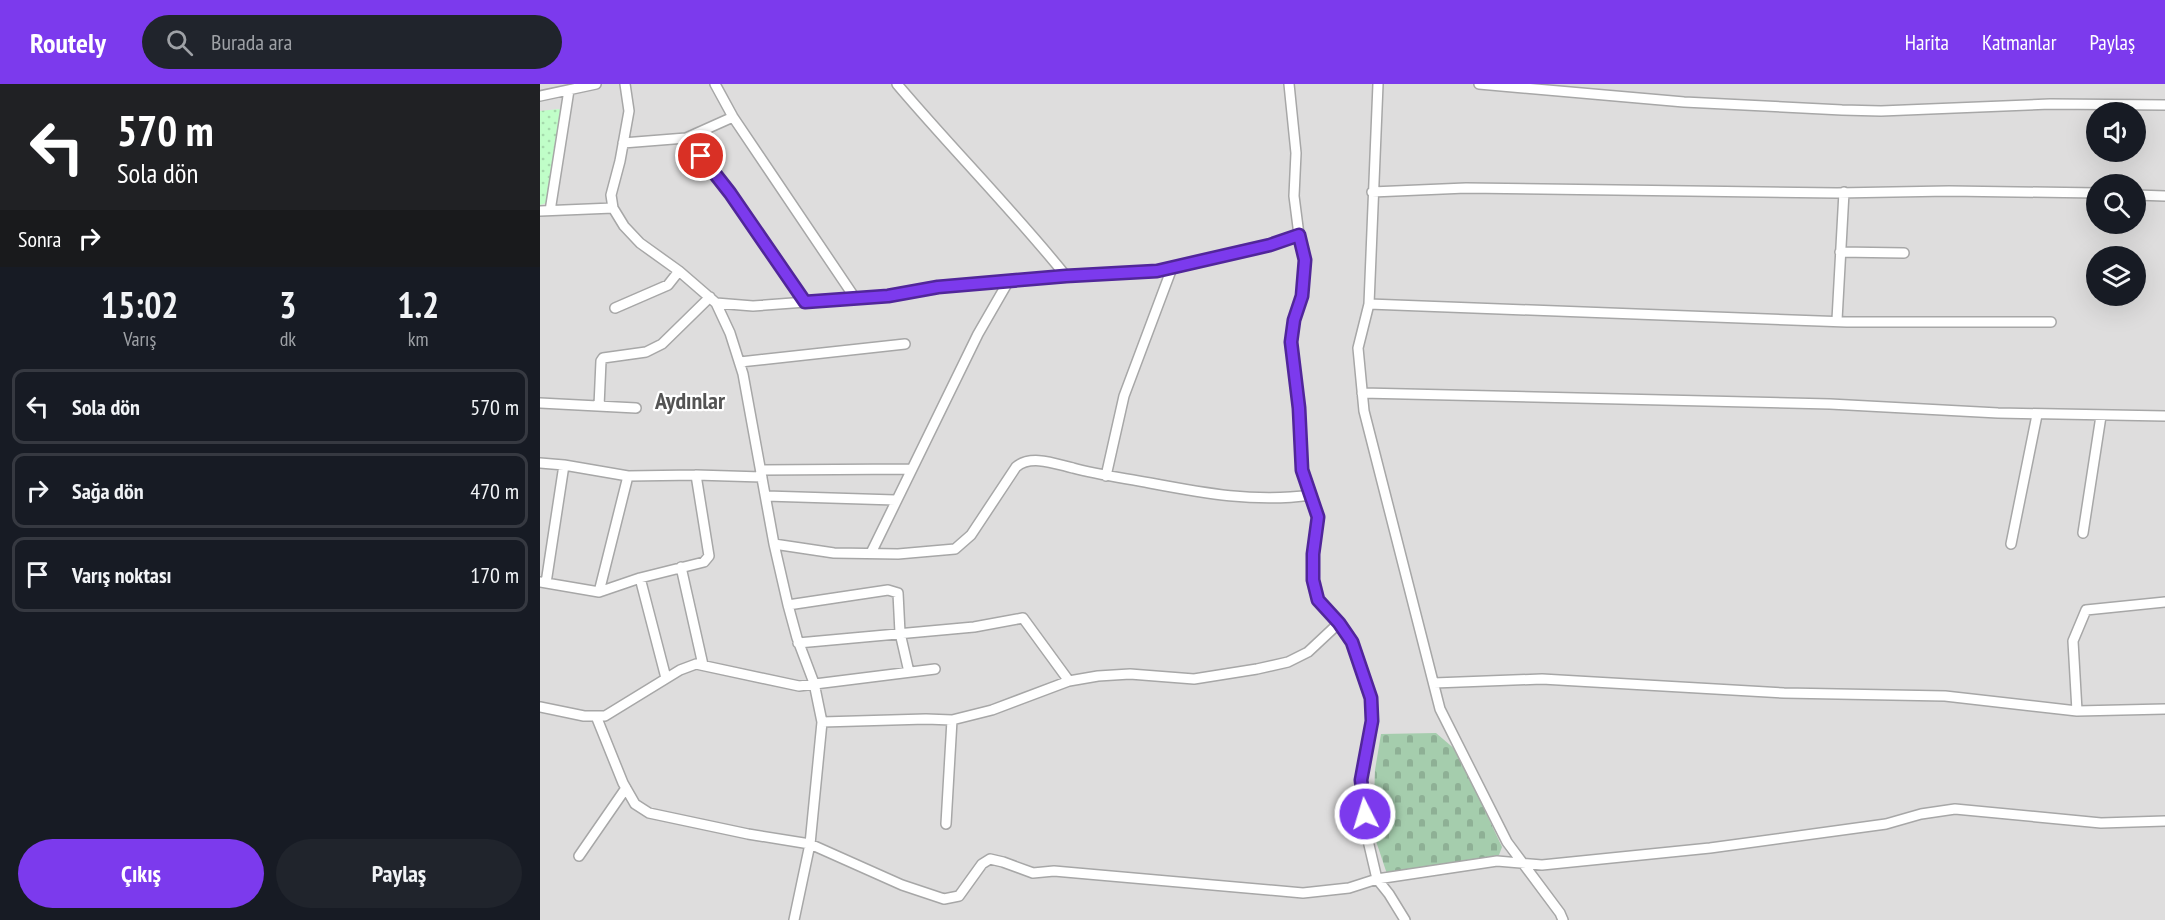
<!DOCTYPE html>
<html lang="tr">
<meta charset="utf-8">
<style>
:root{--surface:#171b24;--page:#20242c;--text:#f1f3f6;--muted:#9ea1a6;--line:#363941;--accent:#7c3aed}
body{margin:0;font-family:"PT Sans Narrow",sans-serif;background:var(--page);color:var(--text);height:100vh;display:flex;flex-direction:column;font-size:22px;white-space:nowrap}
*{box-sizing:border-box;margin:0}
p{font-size:20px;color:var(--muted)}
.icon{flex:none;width:33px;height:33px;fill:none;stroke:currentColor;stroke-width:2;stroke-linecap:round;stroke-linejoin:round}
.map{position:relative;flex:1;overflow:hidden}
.sheet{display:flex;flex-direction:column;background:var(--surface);width:540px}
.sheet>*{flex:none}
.banner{background:#202124;color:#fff;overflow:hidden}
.fabs{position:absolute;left:1546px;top:18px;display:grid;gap:12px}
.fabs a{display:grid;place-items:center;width:60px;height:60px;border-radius:50%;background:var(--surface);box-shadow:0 6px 24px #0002;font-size:30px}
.pin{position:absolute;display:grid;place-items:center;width:51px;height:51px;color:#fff;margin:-26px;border:3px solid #fff;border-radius:50%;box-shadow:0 2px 6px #0007}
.me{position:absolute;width:66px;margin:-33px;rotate:355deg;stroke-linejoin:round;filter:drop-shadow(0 0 4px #0008)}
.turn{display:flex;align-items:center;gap:21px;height:126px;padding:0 18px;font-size:27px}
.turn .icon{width:78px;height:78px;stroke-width:2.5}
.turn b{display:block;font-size:42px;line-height:51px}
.then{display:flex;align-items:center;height:57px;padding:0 18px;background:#0003;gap:12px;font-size:22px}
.eta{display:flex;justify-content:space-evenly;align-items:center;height:102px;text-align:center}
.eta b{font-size:36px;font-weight:800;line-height:42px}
.button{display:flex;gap:12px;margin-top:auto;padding:12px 18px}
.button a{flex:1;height:69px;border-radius:36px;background:var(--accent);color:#fff;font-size:24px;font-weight:800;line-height:69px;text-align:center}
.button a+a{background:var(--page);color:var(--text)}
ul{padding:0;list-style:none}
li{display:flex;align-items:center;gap:18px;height:75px;margin:0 12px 9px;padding:0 6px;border:3px solid var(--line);border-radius:12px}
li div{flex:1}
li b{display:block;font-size:22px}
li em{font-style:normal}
header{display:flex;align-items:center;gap:36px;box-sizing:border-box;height:84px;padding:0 30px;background:var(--accent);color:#fff}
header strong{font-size:28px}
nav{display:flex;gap:33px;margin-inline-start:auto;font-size:21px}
.search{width:420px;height:54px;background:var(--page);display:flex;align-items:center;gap:15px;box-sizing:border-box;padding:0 21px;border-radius:33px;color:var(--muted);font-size:22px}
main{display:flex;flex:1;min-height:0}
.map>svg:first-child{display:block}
.residential{fill:#dedddd;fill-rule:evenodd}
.cemetery{fill:url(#cemetery-stones)}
.park{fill:url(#park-dots)}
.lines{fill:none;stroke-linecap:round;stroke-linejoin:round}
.minor-casing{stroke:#a7a7a7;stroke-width:12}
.minor{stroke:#fff;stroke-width:9}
.route-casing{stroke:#51269a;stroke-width:15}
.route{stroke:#7c3aed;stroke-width:10}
.labels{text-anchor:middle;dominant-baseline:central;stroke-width:4.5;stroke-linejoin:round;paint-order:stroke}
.district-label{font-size:24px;font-weight:bold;fill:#535353;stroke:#fff}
</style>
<header>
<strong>Routely</strong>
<div class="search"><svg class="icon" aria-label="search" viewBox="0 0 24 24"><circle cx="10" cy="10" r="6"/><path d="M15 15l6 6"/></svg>Burada ara</div>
<nav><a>Harita</a><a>Katmanlar</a><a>Paylaş</a></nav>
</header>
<main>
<section class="sheet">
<div class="banner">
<div class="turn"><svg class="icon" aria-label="left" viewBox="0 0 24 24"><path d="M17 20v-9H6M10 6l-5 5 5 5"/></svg><div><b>570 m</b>Sola dön</div></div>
<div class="then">Sonra<svg class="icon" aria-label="right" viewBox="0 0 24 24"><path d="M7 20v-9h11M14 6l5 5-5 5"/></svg></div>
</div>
<div class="eta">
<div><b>15:02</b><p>Varış</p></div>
<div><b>3</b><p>dk</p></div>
<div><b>1.2</b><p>km</p></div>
</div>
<ul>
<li><svg class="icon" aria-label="left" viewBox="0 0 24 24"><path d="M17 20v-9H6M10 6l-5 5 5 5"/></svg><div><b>Sola dön</b></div><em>570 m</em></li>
<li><svg class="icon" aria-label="right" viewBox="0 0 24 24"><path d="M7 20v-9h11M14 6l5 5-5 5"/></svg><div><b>Sağa dön</b></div><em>470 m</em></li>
<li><svg class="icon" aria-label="arrive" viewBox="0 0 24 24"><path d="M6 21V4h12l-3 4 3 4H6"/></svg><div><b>Varış noktası</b></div><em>170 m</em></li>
</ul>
<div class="button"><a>Çıkış</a><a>Paylaş</a></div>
</section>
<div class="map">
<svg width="1625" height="836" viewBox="0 0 1625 836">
<defs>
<pattern id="cemetery-stones" width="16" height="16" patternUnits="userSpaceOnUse" patternTransform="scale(1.5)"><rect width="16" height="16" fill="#a5cdad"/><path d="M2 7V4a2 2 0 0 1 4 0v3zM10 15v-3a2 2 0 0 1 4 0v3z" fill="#8eb095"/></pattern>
<pattern id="park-dots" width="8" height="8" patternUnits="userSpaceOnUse" patternTransform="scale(1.5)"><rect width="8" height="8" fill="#c0fec8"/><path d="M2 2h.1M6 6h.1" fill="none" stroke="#a5d9ac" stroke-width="1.8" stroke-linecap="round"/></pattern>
</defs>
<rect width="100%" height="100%" fill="#f2eee6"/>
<path class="residential" d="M0,0H1625V836H0ZM1557,28H1596V68H1557ZM1557,100H1596V140H1557ZM1557,172H1596V212H1557Z"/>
<path class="cemetery" d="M896,649L917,667L962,763L959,771L847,790L833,748L835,686L841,650Z"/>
<path class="park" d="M19,25L23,28L22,34L6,119L0,121V27Z"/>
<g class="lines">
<g class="minor-casing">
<path id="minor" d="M85,0L89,27L80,77L71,111L73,124L84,142L100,159L139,187L176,219L190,249L203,290L234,460L248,521L257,554L274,599L282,638L270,760L254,836
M175,0L193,33L315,214
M357,0C412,65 472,125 526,192
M749,0L756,69L754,112L759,151L765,176L762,212L754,235L751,258L759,324L762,386L778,433L773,470V496L778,516L799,539L812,558L831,614L832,637L821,696L826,748L837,795L849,810L865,836
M838,0L829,220L818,264L824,327L900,625L967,758L1020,829L1023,836
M939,0L1144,18L1302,26L1341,27L1510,20L1625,21
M0,12L56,0
M146,54L190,109L265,218
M83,59L146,54L193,33
M832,108L926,104L1297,109L1409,107L1557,109
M1596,111L1625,112
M0,127L73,124
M10,127L29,6
M1300,168L1364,169
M176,219L213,222L348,212L398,203L526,192L617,187L730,161L759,151
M829,220L1307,238H1511
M75,224L128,201L139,187
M1297,236L1304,108
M200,278L365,260
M822,309L1290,320L1458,329L1625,332
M0,319L96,324
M59,322L61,277L63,274L106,268L122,260L170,213
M0,379L24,381L88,392L156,391L222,393
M221,386L370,385
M566,392L584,312L632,184
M226,412L355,416
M1543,449L1561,332
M234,460L294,469L358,470L415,465L431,451L476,383C491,370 516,380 533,384C559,391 584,394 610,399C663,409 716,419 770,411
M1471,460L1497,331
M331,469L438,250L468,198
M141,483L163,581
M100,494L126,594
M0,498L59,508L88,392
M6,499L24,381
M59,508L100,494L164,478L169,472L156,391
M248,521L348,506L358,509L360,549L369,588
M258,559L434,543L483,534L529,597
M894,599L1002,595L1244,609L1405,612L1537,627L1625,625
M0,623L44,632H65L140,586L156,580L259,602L395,585
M1537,627L1533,557L1546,526L1625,518
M56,632L83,699L95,720L109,729L208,750L270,760L362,801L404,815L419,812L442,780L450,775L463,778L493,789L514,787L763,809L809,804L837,795L957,777L1002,781L1170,764L1346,740L1381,730L1415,725L1561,739L1625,737
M282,638L386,635L412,636L452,626L529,597L558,592L590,590L654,595L717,585L748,578L768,568L799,539
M406,740L412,636
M39,772L86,704"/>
</g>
<use href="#minor" class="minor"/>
</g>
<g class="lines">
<g class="route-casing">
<path id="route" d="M161,72L190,109L265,218L348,212L398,203L526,192L617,187L730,161L759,151L765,176L762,212L754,236L751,258L759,324L762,386L778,433L773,470V496L778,516L799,539L812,558L831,614L832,637L821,696L825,730"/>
</g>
<use href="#route" class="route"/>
</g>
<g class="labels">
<g class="district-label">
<text x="150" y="316">Aydınlar</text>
</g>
</g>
</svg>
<div class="fabs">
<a><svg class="icon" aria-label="sound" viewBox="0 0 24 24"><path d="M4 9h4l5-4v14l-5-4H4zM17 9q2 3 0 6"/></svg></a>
<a><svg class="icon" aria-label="search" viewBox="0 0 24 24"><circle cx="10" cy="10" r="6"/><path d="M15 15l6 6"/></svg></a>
<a><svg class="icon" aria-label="layers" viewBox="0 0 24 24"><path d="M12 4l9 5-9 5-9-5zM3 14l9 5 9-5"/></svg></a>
</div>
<div class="pin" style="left:161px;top:72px;background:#d93025"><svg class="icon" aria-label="arrive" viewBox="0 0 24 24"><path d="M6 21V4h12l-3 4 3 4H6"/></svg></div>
<svg class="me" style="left:825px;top:730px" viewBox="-20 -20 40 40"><circle r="17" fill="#7c3aed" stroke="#fff" stroke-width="3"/><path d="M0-11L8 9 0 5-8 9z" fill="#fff"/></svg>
</div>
</main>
